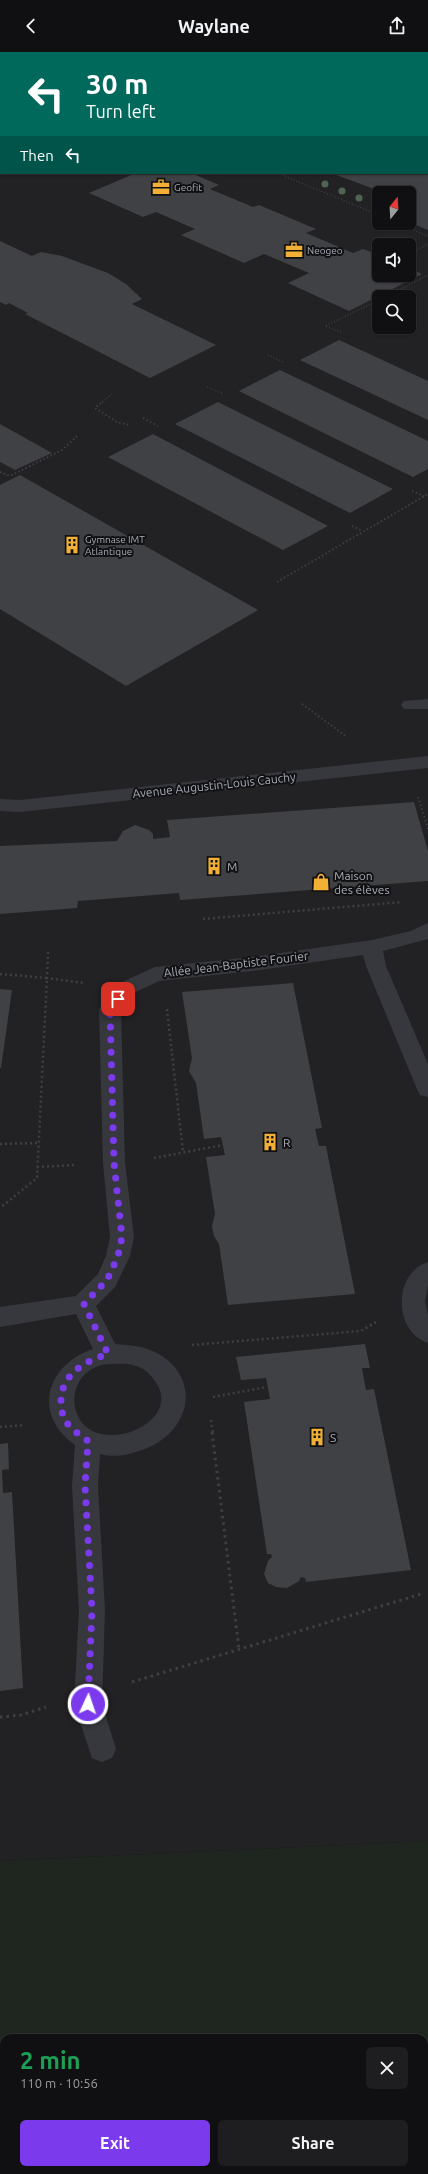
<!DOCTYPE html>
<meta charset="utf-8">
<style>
:root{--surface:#101012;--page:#1e1e20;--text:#f1f3f6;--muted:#9c9d9f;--line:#303032;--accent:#7c3aed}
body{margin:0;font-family:Ubuntu,sans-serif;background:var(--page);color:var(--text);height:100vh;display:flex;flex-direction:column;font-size:15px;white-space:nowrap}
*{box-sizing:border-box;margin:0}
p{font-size:13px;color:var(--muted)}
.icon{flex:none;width:22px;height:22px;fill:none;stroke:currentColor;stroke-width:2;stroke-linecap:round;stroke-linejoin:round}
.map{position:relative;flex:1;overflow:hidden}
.side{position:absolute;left:0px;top:1982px;width:428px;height:140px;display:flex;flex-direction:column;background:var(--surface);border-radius:12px 12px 0 0;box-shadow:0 1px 3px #0004,0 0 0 1px var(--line)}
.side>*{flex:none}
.banner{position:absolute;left:0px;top:0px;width:428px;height:122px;box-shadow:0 1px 3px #0004,0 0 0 1px var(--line);background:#00695c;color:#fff;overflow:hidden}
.needle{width:26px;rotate:18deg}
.fabs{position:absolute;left:372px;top:134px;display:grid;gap:8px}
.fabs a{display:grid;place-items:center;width:44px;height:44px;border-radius:6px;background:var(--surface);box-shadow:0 1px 3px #0004,0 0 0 1px var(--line);font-size:20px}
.pin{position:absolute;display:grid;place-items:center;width:34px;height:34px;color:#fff;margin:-17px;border-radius:8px;box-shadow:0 2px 6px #0006}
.me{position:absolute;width:44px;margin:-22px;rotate:3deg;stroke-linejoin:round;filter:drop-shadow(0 0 3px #0008)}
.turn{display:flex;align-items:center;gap:14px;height:84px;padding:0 20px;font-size:18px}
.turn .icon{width:52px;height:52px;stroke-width:2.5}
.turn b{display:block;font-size:28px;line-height:34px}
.then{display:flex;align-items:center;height:38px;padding:0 20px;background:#0003;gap:8px;font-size:15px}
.round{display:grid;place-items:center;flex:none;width:42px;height:42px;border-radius:6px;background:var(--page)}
.summary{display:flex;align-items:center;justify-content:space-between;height:68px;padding:0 20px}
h1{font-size:24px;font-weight:700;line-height:30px;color:#1e9e55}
.action{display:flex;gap:8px;margin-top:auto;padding:8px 20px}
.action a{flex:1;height:46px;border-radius:6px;background:var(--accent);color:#fff;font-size:16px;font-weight:700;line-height:46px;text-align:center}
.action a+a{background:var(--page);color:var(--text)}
header{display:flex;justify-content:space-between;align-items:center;height:52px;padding:0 20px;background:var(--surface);font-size:18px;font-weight:700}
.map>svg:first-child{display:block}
.built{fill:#222225;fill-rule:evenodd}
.green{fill:#1e261f;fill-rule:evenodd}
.building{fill:#404145}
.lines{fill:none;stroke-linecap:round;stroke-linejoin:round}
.path-far3{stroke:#3d3f44;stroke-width:1.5;stroke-dasharray:1 2;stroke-linecap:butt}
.path-far2{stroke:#3d3f44;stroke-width:2;stroke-dasharray:1.5 2.5;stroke-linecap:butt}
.path-far1{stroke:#3d3f44;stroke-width:2.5;stroke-dasharray:2 3;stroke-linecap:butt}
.path{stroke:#3d3f44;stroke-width:3;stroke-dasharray:2.5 4;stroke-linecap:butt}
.service{fill:#37383d;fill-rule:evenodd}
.minor{fill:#37383d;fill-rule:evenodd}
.tree{fill:#506452}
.route{stroke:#7c3aed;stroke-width:7;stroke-dasharray:0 12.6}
.labels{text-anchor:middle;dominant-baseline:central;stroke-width:4;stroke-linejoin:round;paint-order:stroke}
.far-poi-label{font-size:10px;fill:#a8adb8;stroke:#111113;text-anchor:start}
.street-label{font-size:12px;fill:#a8adb8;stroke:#111113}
.poi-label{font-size:12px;fill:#a8adb8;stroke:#111113;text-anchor:start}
</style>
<header><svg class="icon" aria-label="back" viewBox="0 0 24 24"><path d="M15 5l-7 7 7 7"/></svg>Waylane<svg class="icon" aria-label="share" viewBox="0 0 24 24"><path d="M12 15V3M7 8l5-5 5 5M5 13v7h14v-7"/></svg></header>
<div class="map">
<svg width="428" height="2122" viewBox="0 0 428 2122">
<rect width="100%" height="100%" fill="#161618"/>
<path class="built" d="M0,0H428V1789L0,1809ZM1,1H427V121H1ZM379,141H409V171H379ZM379,193H409V223H379ZM379,245H409V275H379Z"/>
<path class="green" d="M428,1789V2122H0V1809ZM4,1986H424V2118H4Z"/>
<path class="building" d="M136,121H191L219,133L210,137L253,155L259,153L316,177L306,181L353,201L363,197L379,203V223H409V216L422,222L349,259L288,231L309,221L264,202L244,211L181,183L195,177L156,160L143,165L89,141Z
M331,121H428V178L409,170V167L417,163L409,160V141H385Z
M0,189L32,204L41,200L62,204L108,221L126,232L142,247L132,252L216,293L150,326L25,262L28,261L9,251L6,253L0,250Z
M339,288L428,329V368L300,308Z
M280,318L428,389V417L413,425L239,339Z
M218,350L393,437L350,461L175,372Z
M0,372L52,401L15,418L0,410Z
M153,382L328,474L283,498L108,405Z
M20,423L251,554L258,558L126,634L0,557V433Z
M414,750L428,799V829L180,848L179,841L104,847L78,849L77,856L0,862V794L117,789L123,779L135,773L149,778L153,782V787L170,785L167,768Z
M293,931L322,1076L315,1077L319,1094H326L355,1242L228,1253L219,1192L214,1184L212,1174L215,1162L206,1105L225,1103L221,1085L204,1087L196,1031L189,1019L192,1006L182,940Z
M0,937L12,938L1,1016H0Z
M365,1292L370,1316H362L366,1338L374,1337L411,1518L306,1530L305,1526L301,1525L299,1529L287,1536L276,1535L268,1531L264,1522L268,1509L272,1505L271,1502H267L244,1350L270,1347L266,1326L241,1328L236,1305Z
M8,1391L9,1417L2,1418L3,1441L12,1440L23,1636L0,1639V1392Z"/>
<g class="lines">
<path class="path-far3" d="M183,0L186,1
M352,0L356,1
M219,1L221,0
M374,1L376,0
M277,121L379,163
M397,171L428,184
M409,202L428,192
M385,245L428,223
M341,280L325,274L379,248
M268,303L283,310
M207,335L222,341
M100,352L112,342"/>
<path class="path-far2" d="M101,351L95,356L117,370L130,373
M143,366L158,374
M0,420L10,424L62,398L77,384
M412,439L424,444
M352,474L363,479
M277,530L428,442
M302,652L347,685
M418,745L428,777"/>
<path class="path-far1" d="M203,867L402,850
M48,900L47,926L84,931
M0,922L47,926L37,1126L0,1156
M167,957L183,1100
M0,1092L39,1091
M154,1106L223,1093
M37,1115L75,1113
M192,1293L361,1279L376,1270
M213,1345L267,1335
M211,1368L213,1381
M0,1375L25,1373"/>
<path class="path" d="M212,1380L239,1597
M132,1630L421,1542
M0,1665L21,1663L46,1655"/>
<path class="service" d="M428,647V657H404L401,653L404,649Z"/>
<path class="minor" d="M0,87H1V95H0Z
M428,704V716L20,760L0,759V747L20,748Z
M428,871V887L383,899L386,914L428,1012V1045L420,1043L417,1037L366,914L363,903L252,919L159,929L134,941L121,958L125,1111L134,1185L130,1204L115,1235L96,1254L115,1292C129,1293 144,1294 157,1301C205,1328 188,1383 142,1398C127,1403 115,1406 100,1402L98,1434L105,1558L102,1652L116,1697L112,1706L102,1710L92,1706L74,1652L79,1558L72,1434L75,1393C31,1363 47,1312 93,1297L76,1262L0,1275V1255L76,1244L98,1222L106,1204L110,1185L103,1111L99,957L120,931L155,915L252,905L372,888L411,879ZM112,1312C120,1312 129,1311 136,1314C144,1316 151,1323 155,1329C176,1358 141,1382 114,1383C61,1386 62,1312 112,1312Z
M428,1210V1233L425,1250L428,1263V1291C393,1279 393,1221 428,1210Z"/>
</g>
<g class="tree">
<circle cx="325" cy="132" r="3.5"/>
<circle cx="342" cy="139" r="3.5"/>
<circle cx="359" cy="146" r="3.5"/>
</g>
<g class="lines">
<path class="route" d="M88,1652L92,1558L85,1434L88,1389C80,1383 70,1377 65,1368C62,1363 61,1354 61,1348C62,1321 86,1309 108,1302L84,1252L107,1228L118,1204L122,1185L114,1111L110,957L118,947"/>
</g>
<defs>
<g id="office-bare" transform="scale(1.38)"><path d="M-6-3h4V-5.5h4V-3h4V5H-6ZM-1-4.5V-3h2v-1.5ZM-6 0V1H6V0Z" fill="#f2b134" stroke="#111113" stroke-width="2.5" paint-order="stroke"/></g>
<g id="building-bare" transform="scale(1.38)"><path d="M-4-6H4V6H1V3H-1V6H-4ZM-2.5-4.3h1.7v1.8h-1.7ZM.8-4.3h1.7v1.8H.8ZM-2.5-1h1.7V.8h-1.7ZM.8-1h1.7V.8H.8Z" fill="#f2b134" stroke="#111113" stroke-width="2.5" paint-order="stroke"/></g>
<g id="shop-bare" transform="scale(1.38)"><path d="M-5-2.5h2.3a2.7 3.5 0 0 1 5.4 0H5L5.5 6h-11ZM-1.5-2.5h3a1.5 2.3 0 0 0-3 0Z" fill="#f2b134" stroke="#111113" stroke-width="2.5" paint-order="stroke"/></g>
</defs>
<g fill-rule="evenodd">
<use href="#office-bare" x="161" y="135"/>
<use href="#office-bare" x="294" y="198"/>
<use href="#building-bare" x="72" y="493"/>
<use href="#building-bare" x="214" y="814"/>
<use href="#shop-bare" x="321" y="830"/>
<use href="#building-bare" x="270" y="1090"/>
<use href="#building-bare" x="317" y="1385"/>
</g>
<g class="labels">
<g class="far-poi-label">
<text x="174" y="135">Geofit</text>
<text x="307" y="198">Neogeo</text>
<text x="85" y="487">Gymnase IMT<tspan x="85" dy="12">Atlantique</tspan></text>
</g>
<g class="street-label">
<text transform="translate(214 733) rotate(-6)">Avenue Augustin-Louis Cauchy</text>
<text transform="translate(236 912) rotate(-7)">Allée Jean-Baptiste Fourier</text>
</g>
<g class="poi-label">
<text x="227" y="814">M</text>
<text x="334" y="823">Maison<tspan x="334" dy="14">des élèves</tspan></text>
<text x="283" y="1090">R</text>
<text x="330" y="1385">S</text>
</g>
</g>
</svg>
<div class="fabs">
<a><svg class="needle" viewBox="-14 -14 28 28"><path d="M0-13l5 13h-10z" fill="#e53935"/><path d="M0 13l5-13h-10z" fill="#9c9d9f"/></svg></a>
<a><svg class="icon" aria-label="sound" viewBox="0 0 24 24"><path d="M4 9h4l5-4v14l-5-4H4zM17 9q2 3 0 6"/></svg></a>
<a><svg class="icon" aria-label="search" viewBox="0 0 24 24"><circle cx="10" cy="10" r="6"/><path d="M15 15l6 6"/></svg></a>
</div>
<div class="pin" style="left:118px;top:947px;background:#d93025"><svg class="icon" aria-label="arrive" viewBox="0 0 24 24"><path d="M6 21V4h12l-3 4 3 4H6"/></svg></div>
<svg class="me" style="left:88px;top:1652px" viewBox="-20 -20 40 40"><circle r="17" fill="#7c3aed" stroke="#fff" stroke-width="3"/><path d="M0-11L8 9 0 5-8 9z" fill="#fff"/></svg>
<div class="banner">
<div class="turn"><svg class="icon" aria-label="left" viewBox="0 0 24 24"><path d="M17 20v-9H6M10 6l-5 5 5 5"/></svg><div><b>30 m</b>Turn left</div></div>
<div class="then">Then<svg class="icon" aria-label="left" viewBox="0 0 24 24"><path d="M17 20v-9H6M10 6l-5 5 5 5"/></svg></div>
</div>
<section class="side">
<div class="summary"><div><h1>2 min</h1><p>110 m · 10:56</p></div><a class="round"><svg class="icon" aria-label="close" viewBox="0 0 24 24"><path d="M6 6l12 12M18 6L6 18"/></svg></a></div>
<div class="action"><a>Exit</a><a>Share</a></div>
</section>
</div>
